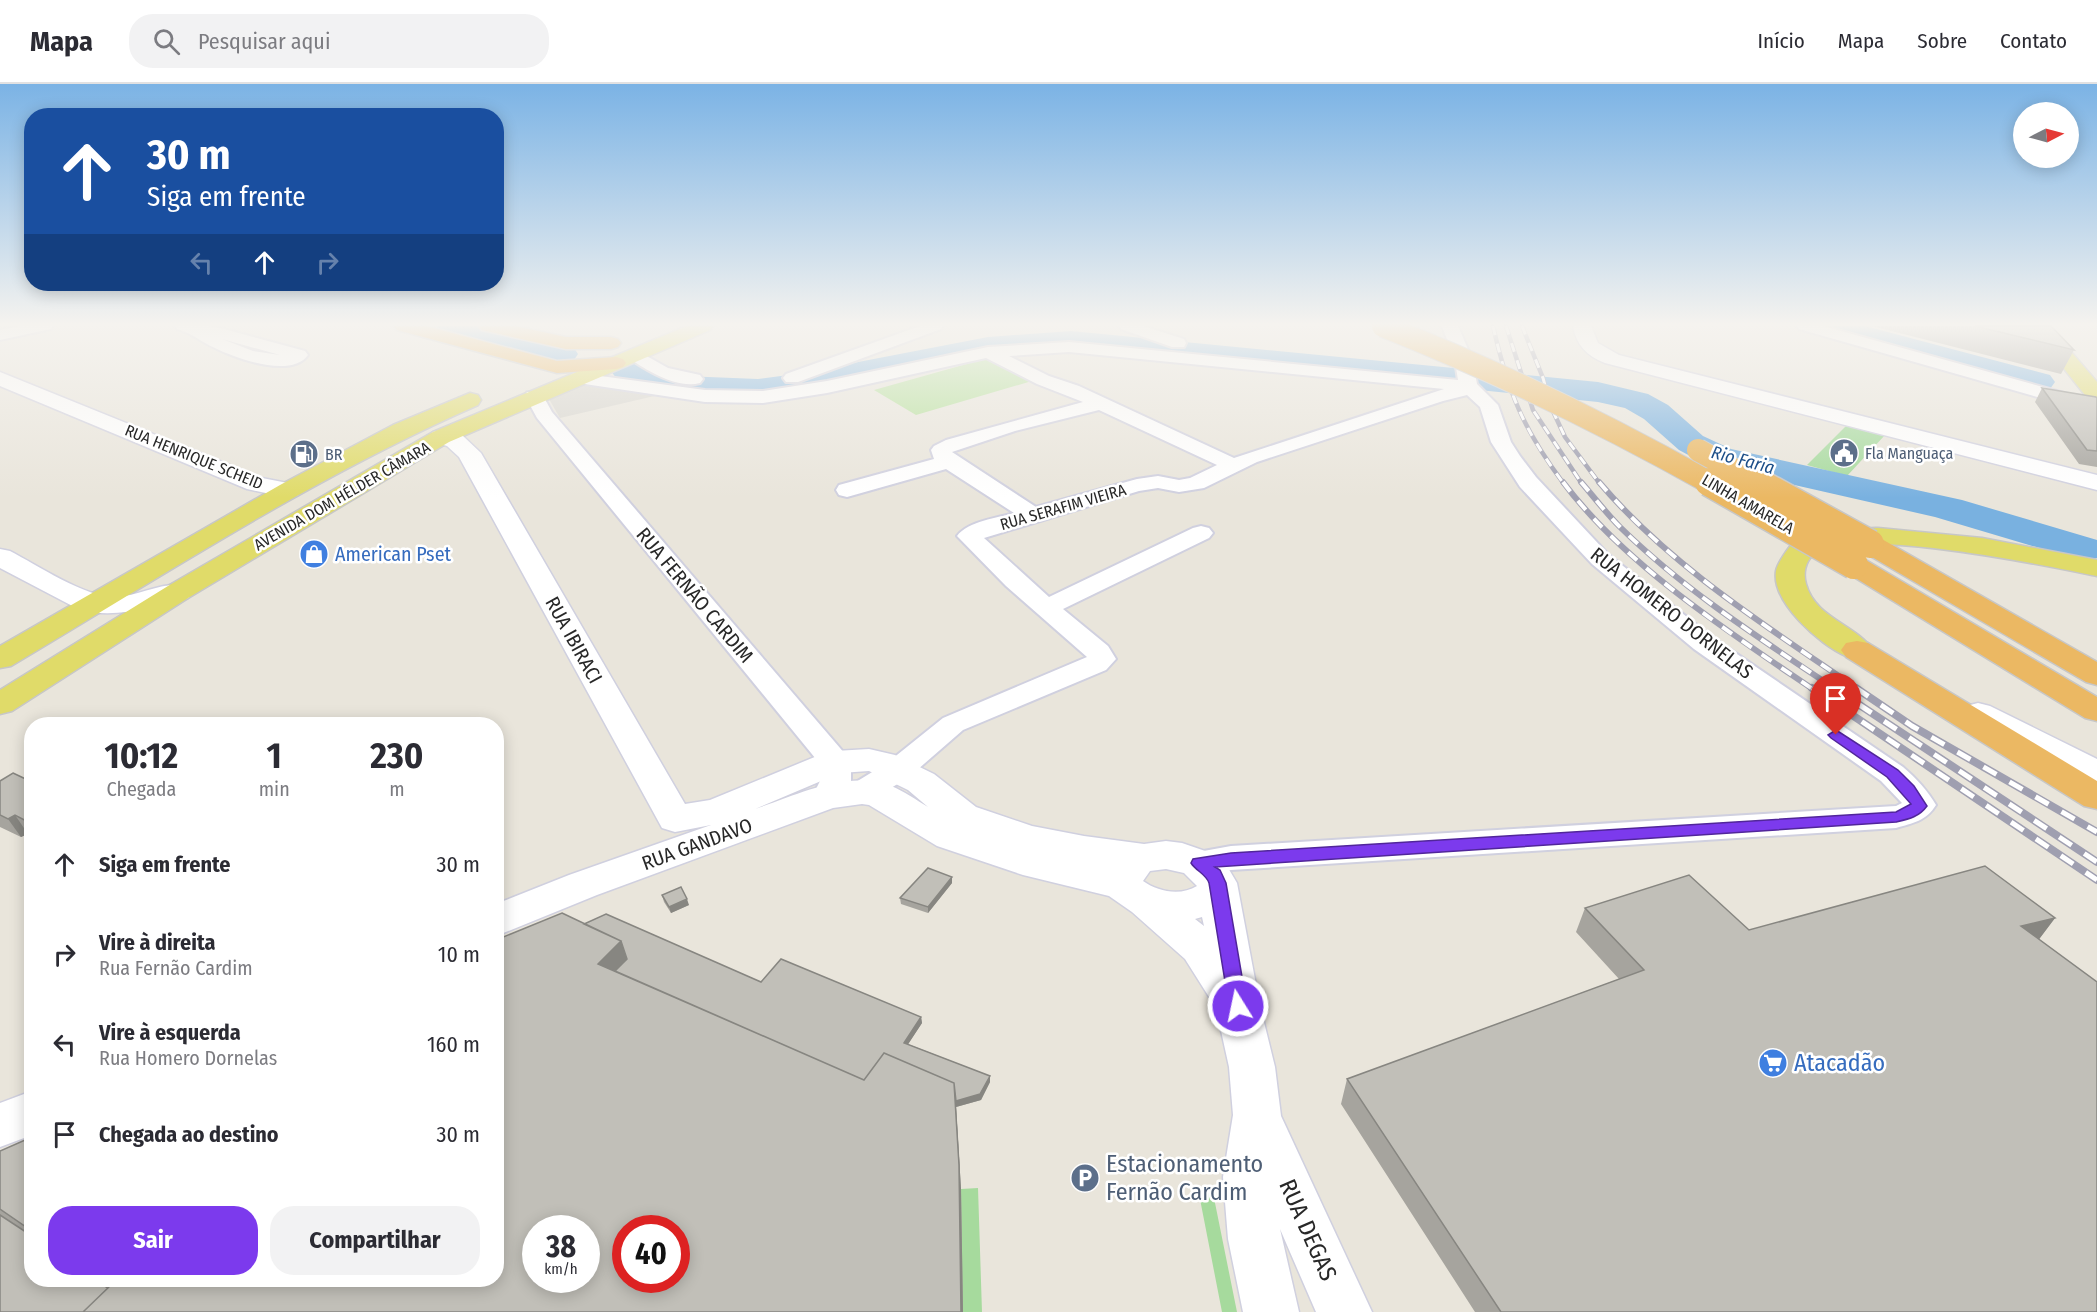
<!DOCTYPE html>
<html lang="pt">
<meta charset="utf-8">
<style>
:root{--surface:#fff;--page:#f2f2f3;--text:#2b2b33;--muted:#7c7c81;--line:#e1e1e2;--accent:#7c3aed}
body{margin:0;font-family:"Fira Sans Condensed",sans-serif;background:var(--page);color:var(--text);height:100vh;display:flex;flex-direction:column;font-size:22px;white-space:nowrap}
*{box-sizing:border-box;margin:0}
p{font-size:20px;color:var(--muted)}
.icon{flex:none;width:33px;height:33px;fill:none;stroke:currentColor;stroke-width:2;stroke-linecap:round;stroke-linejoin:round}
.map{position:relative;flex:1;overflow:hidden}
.drawer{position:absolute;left:24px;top:633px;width:480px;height:570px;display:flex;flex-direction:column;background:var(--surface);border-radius:24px;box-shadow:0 3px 15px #0003}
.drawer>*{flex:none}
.top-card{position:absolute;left:24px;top:24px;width:480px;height:183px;border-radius:24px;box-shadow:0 3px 15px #0003;background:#1a4fa0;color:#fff;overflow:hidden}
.needle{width:39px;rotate:84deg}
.tools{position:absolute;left:2013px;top:18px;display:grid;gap:12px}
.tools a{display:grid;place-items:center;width:66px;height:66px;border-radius:50%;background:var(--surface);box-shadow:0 3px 15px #0003;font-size:30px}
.speed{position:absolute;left:522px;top:1131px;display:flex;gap:12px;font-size:30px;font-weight:700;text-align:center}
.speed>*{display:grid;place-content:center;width:78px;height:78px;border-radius:50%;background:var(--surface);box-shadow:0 3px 15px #0003;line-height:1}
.speed small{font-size:15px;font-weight:400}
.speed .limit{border:9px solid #d22;background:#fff;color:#111}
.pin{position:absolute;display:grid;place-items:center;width:51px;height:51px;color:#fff;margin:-62px -26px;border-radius:50% 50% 50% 0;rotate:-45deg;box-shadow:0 0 6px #0007}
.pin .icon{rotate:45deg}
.me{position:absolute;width:66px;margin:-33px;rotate:350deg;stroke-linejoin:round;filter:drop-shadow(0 0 4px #0008)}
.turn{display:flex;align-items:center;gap:21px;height:126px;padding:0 24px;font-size:27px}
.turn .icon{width:78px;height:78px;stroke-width:2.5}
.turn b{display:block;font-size:42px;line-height:51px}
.lanes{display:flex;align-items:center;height:57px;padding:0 24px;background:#0003;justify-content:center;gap:30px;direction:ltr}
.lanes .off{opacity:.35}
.eta{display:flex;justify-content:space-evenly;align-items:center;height:102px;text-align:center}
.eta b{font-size:36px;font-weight:700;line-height:42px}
.button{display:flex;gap:12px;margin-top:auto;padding:12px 24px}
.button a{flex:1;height:69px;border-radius:24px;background:var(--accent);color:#fff;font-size:24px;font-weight:700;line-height:69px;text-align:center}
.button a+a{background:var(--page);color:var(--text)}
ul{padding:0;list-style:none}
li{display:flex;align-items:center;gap:18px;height:90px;padding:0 24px}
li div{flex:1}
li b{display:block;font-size:22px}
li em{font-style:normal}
header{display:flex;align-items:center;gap:36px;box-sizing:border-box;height:84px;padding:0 30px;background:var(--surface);border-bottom:2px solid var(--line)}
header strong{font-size:28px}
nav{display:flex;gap:33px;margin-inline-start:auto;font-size:21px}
.search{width:420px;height:54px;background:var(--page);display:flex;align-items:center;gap:15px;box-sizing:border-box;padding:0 21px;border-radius:24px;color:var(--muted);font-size:22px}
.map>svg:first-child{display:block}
.green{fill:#a6da9d}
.pitch{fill:#b5e09a}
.plaza{fill:#d6d4cd}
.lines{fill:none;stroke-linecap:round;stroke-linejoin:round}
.river{fill:#79b1e0;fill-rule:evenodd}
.street-casing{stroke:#d0d0df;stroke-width:4}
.secondary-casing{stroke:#d0d0df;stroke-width:3}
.primary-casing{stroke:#c7c7c7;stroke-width:3}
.highway-casing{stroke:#c7c7c7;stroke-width:3}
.street{fill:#fff;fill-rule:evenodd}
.secondary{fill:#fff;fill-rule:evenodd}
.primary{fill:#e0db69;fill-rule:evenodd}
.highway{fill:#ebb863;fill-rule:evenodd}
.rail-far2-casing{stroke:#9f9fb0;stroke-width:4.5}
.rail-far1-casing{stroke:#9f9fb0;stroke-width:6}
.rail-casing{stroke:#9f9fb0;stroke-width:8}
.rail-far2{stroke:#fff;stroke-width:3;stroke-dasharray:9;stroke-linecap:butt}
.rail-far1{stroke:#fff;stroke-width:4;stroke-dasharray:12;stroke-linecap:butt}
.rail{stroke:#fff;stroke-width:5;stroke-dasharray:15;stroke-linecap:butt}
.highway-bridge-far1-casing{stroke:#c7c7c7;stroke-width:24;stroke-linecap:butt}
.highway-bridge-casing{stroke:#c7c7c7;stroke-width:31;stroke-linecap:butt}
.highway-bridge-far1{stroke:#ebb863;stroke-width:22}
.highway-bridge{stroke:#ebb863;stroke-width:28}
.wall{fill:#a6a49e;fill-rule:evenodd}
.shaded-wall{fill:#878681}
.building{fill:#c1bfb8;stroke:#878681;stroke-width:1.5;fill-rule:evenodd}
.route{fill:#7c3aed;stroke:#51269a;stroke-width:1.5}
.labels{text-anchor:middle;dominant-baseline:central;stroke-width:5;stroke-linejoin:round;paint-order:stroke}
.far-service-label{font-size:16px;fill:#4e5e75;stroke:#fff;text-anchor:start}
.far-street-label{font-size:16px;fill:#282828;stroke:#fff}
.far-water-label{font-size:18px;font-style:italic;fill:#1c4e88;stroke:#fff}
.shop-label{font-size:20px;fill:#366cbe;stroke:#fff;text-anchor:start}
.street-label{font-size:20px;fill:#282828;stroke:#fff}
.near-shop-label{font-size:24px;fill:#366cbe;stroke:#fff;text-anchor:start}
.near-service-label{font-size:24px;fill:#4e5e75;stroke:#fff;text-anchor:start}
.near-street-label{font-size:24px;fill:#282828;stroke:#fff}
</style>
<header>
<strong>Mapa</strong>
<div class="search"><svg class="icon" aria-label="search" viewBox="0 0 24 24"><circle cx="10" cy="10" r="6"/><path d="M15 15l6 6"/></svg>Pesquisar aqui</div>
<nav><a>Início</a><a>Mapa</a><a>Sobre</a><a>Contato</a></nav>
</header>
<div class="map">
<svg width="2097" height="1228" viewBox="0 0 2097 1228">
<rect width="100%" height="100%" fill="#e9e5db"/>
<path class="green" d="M1847,341L1885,351L1847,392L1807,381Z
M978,1104L982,1228H962L961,1105Z
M1213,1109L1237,1228H1222L1199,1110Z"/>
<path class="pitch" d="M988,274L1032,297L916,331L874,306Z"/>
<path class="plaza" d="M587,300L663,310L560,334L549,315Z"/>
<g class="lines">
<path class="river" d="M436,242H485L574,264L578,270L574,276L563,279L440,248Z
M1819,242H1865L2050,291L2055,298L2050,305L2039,308L1823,248Z
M1071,247L1598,298L1648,310L1668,321L1703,352L1731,365L1962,416L2097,456V474L2083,477L1935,433L1707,381L1679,366L1644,335L1625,324L1598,318L1071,265L988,271L796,310L758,315L682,312L616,294L611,287L616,280L627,278L683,292L758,295L796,290L988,253Z"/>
<g class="street-casing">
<path id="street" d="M21,242H53L51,245L0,256V246Z
M175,242H208L224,245L305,267L308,271C291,295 235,274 215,264C201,258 192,249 177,245ZM222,255L280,271L253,267Z
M920,242H943L941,245L798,298H786L783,294L786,290Z
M1119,242H1143L1184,255L1186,259L1184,263H1172L1121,245Z
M1442,242H1458L1473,277L1477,300L1498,321L1511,358L1520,372L1536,393L1608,470L1712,553L1903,683C1916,694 1927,706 1936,721C1926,737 1913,739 1896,744L1231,786L1199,791L1187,788L1182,779L1187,770L1231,762L1896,722L1902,719L1881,697L1694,565L1592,480L1520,403L1491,358L1480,323L1467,311L1443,317L1257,378L1204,404L1179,408L1158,404L1139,407L984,454L1049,513L1193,444L1201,442L1209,444L1213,449L1209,454L1063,525L1108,562L1116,575L1106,586L963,646L909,693L873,715L862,719L851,715L847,709L839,721L828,724L817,721L812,713L820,697V680L537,334L525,312L527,308H541L552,328L846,671L851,684V701L887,679L943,634L1087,573L1006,502L957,452C968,437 998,434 1014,429L946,385L847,413L839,411L836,406L839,401L934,375L931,366L934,362L946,356L1083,318L1037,300L986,274L827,309L763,319L705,318L578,299L572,298L569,294L572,290L578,289L705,306L763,307L827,297L988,263L1069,258L1458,296L1455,277ZM1069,268L1444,305L1234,374L1079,302L1049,292L1009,272ZM1099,326L1217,381L1190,394L1179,396L1158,392L1137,395L1036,423L952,368L1015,347Z
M1797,242H1823L2097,318V330L1799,245Z
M636,266L668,284L700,291L703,295L700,299C677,305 648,287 630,275L627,271L630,267Z"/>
</g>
<g class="secondary-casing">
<path id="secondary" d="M1573,242H1591L1598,259L1619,271L2097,391V406L1605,279C1587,272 1576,261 1573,242Z
M0,288L262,394L298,401L302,406L298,411L289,414L247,405L0,302Z
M441,346L463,352L481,369L685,720L710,716L822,670L835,667L869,665L895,671L934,690L976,723L1032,742L1084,752L1144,760L1166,757L1182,759L1211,769L1224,777L1237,799L1260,922L1275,983L1281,1032L1372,1228H1316L1280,1145L1299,1228H1243L1228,1155L1223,1093L1233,1031L1229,983L1216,924L1185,875L1132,828L1109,812L1023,791L937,762L869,721L862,720L833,724L597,811L496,852V820L569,791L711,741L675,748L662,744L459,373L447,362L433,358L429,353L433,348ZM869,687L908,706L928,723C916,716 904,707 891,702C847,685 797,711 755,725L840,689ZM1166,785L1184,789L1197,802C1181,812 1158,808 1143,797L1150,787ZM1202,833L1204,842L1195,835Z
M0,465L10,467C37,481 86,514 116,513C140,512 164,496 188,502L193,508L188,514C152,523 117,535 80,526L0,484Z
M1978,619L1990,622L2097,675V702L2084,698L1966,636L1961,629L1966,622Z
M32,1007V1051L0,1063V1019Z"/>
</g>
<g class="primary-casing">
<path id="primary" d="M687,242H713L710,246L449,358L188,514L12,627L0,630V606L168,502L433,348Z
M2030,242H2049L2097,298V317L2089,316Z
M470,309L478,311L481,316L478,321C315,392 164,491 11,582L0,584V562L280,401L393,341Z
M1878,444L1982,454L2097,476V492C2048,482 1849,440 1813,471C1805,478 1803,490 1806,500C1815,534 1855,540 1873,566L1868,573C1860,575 1853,576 1846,572C1820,561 1771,518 1776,487C1777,480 1788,464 1793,459C1808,447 1858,445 1878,444Z"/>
</g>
<g class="highway-casing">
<path id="highway" d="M394,242H426L557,277L616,273L623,275L626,279L623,283L616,285L557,289L397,246Z
M479,242H515L566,253H611L618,255L621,259L618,263L611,265H566L482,246Z
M1870,452L1880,454L2097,578V601L2086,598L1860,466L1856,460L1860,454Z
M1854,473L1864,475L2097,613V637L2085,634L1844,487L1840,481L1844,475Z
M1857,557L1868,559L2097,697V725L2084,722L1846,573L1841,566L1846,559Z"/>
</g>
<use href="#street" class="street"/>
<use href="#secondary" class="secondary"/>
<use href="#primary" class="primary"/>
<use href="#highway" class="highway"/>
<g class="rail-far2-casing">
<path id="rail-far2" d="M1493,242C1508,308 1523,345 1564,400
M1506,242L1533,326L1582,400
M1522,242L1543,294L1551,323L1565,353L1600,400"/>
</g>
<g class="rail-far1-casing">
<path id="rail-far1" d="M1563,398C1625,481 1729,548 1814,606
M1581,398C1594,413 1606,429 1620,443C1684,506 1762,556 1837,606
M1599,398C1671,483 1768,543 1859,606"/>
</g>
<g class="rail-casing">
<path id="rail" d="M1812,604L2097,796
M1834,604L2097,778
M1856,604L1912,642L2097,748"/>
</g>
<use href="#rail-far2" class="rail-far2"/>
<use href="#rail-far1" class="rail-far1"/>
<use href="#rail" class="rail"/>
<g class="highway-bridge-far1-casing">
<path id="highway-bridge-far1" d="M1383,242C1497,287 1605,340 1712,400
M1698,366L1760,400"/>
</g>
<g class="highway-bridge-casing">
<path id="highway-bridge" d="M1709,398L1854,481
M1757,398L1870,460"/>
</g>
<use href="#highway-bridge-far1" class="highway-bridge-far1"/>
<use href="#highway-bridge" class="highway-bridge"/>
</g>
<path class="wall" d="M1872,242H2051L2074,266L2061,290Z
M2042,304L2097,314V383L2079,380L2035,318Z
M0,697L32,698V756L27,750L21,753L0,743Z
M952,793V799L928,829L901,820L900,814Z
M662,811L689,821L671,829L664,818Z
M1585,824L1749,846L2055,834L2039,855L2097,1228H1475L1341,1020L1347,995L1619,895L1576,848Z
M562,829L584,840L606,830L761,898L781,875L921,933L922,939L908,960L990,992V998L981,1016L956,1023L961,1105L963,1228H0V1067L32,1053V1196H496V856ZM536,1144H586V1196H536ZM626,1144H676V1196H626Z"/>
<path class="shaded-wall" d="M15,731L28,750L21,753L8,735Z
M952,793V799L928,829V823Z
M687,815L689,821L671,829L669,823Z
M2055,834L2037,858L2021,842Z
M621,857L629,882L610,900L598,880Z
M921,933L922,939L905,965L904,959Z
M990,992V998L981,1016L956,1023L961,1105L963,1228H961L954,999Z"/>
<path class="building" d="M1975,242H2051L2074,266Z
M2042,304L2096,313L2097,314V367L2087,366Z
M13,689L32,698V740L15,731L8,735L0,731V697Z
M32,747V752L27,750Z
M1985,782L2055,834L2021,842L2097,898V1228H1501L1347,995L1644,886L1585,824L1689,791L1749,846Z
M928,784L952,793L928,823L900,814Z
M681,803L687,815L669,823L662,811Z
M562,829L621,857L598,880L864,996L884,969L954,999L959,1081L961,1228H83L111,1201L103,1196H496V856ZM536,1144H586V1196H536ZM626,1144H676V1196H626Z
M606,830L761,898L781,875L921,933L904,959L990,992L980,1010L956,1017L954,999L884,969L864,996L615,887L627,875L621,857L584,840Z
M32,1053V1147L0,1125V1067Z
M0,1131L32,1152V1196H95L108,1204L83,1228H0Z"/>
<linearGradient id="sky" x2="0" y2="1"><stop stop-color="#7bb3e5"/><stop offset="0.58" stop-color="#f5f3ef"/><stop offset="1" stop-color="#f5f3ef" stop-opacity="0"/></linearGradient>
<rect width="2097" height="414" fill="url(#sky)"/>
<path class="route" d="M1836,646L1898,686L1914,702L1927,722C1919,733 1909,735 1896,738L1215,783L1220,786L1226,799L1247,922L1245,928L1238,930L1232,928L1229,922L1209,799C1206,790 1196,787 1191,779L1193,775L1231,769L1896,728L1911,720L1887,693L1831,654L1828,651Z"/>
<defs>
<g id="civic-disc" transform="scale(1.5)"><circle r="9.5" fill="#5c6f8a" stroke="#fff"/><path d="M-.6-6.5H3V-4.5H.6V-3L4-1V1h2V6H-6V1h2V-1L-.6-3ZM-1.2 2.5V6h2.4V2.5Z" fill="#fff"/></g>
<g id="fuel-disc" transform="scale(1.5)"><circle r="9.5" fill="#5c6f8a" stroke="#fff"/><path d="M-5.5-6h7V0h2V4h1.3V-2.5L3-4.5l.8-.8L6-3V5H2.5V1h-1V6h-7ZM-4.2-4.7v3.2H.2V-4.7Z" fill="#fff"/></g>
<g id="shop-disc" transform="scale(1.5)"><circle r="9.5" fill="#3f7fe0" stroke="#fff"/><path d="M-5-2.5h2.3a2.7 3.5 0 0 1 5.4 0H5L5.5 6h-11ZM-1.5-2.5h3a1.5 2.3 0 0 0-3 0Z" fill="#fff"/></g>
<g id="supermarket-disc" transform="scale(1.5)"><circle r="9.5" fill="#3f7fe0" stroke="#fff"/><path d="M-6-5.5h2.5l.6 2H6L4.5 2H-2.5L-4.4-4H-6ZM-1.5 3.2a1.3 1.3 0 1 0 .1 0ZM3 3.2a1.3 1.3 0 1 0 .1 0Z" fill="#fff"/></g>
<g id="parking-disc" transform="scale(1.5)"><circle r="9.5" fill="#5c6f8a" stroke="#fff"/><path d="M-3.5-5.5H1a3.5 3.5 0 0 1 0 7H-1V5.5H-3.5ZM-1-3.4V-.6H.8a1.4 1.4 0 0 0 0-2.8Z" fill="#fff"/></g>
</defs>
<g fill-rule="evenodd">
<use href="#civic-disc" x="1844" y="369"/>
<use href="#fuel-disc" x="304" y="370"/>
<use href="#shop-disc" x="314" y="470"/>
<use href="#supermarket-disc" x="1773" y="979"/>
<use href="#parking-disc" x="1085" y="1094"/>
</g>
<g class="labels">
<g class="far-service-label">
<text x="1865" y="369">Fla Manguaça</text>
<text x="325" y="370">BR</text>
</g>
<g class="far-street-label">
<text transform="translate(194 373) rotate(22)">RUA HENRIQUE SCHEID</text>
<text transform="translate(342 412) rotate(-30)">AVENIDA DOM HÉLDER CÂMARA</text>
<text transform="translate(1748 420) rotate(30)">LINHA AMARELA</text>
<text transform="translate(1063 423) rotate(-16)">RUA SERAFIM VIEIRA</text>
</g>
<g class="far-water-label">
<text transform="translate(1743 376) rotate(15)">Rio Faria</text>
</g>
<g class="shop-label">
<text x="335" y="470">American Pset</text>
</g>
<g class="street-label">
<text transform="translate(695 511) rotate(50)">RUA FERNÃO CARDIM</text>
<text transform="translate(1672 529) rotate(38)">RUA HOMERO DORNELAS</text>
<text transform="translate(574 556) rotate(61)">RUA IBIRACI</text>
<text transform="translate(697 760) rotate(-20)">RUA GANDAVO</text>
</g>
<g class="near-shop-label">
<text x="1794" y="979">Atacadão</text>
</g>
<g class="near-service-label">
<text x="1106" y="1080">Estacionamento<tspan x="1106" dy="28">Fernão Cardim</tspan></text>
</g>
<g class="near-street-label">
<text transform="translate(1308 1146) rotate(66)">RUA DEGAS</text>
</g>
</g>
</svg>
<div class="tools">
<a><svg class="needle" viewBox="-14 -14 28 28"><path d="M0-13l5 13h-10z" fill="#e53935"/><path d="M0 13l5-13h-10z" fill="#7c7c81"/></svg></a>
</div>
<div class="speed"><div>38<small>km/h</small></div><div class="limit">40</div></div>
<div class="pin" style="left:1836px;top:651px;background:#d93025"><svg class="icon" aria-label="arrive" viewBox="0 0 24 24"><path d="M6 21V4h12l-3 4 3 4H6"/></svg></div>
<svg class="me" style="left:1238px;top:922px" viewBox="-20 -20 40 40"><circle r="17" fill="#7c3aed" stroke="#fff" stroke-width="3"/><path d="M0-11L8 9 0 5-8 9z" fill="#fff"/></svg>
<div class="top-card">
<div class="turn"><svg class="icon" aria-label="ahead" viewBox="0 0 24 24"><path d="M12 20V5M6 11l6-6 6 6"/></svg><div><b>30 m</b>Siga em frente</div></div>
<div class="lanes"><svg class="icon off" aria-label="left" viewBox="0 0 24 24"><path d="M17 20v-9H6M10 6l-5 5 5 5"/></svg><svg class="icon" aria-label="ahead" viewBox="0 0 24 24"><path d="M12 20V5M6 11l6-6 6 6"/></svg><svg class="icon off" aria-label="right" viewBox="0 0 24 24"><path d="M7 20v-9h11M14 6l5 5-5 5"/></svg></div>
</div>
<section class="drawer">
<div class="eta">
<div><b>10:12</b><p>Chegada</p></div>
<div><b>1</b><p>min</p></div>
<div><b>230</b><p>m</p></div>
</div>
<ul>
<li><svg class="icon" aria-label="ahead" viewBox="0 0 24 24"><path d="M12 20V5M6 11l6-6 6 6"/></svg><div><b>Siga em frente</b></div><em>30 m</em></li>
<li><svg class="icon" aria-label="right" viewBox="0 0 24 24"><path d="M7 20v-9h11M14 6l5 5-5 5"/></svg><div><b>Vire à direita</b><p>Rua Fernão Cardim</p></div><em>10 m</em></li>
<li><svg class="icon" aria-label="left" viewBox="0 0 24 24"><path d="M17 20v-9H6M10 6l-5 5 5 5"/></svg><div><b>Vire à esquerda</b><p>Rua Homero Dornelas</p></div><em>160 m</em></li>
<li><svg class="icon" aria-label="arrive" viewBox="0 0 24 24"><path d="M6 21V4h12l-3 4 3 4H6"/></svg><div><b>Chegada ao destino</b></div><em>30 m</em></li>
</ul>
<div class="button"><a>Sair</a><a>Compartilhar</a></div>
</section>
</div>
